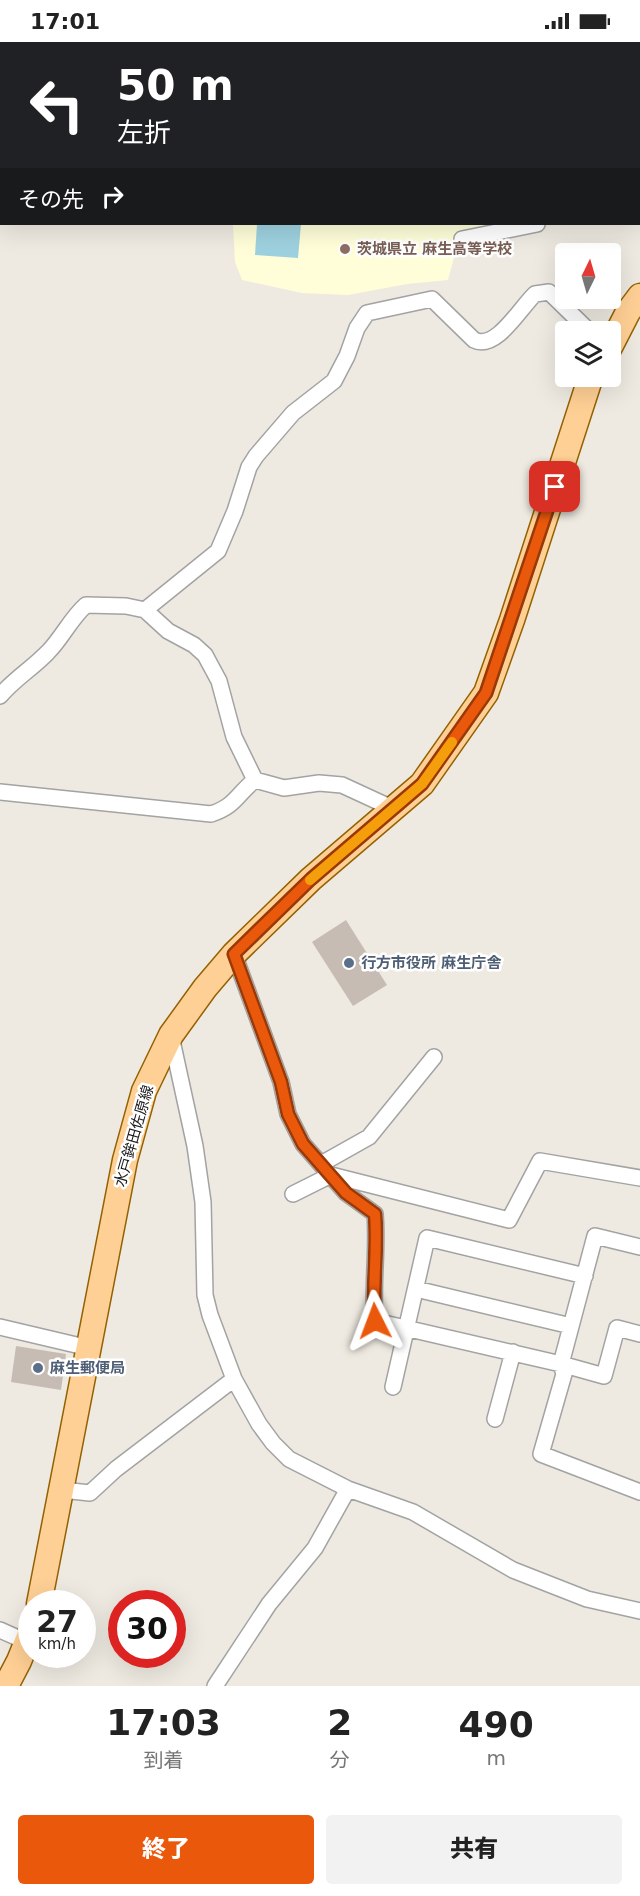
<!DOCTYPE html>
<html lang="ja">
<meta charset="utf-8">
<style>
:root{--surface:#fff;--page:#f2f2f2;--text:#222;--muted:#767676;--accent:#ea580c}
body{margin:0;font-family:"DejaVu Sans","Noto Sans JP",sans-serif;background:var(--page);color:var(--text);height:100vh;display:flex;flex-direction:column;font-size:22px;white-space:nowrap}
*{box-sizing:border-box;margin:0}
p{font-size:20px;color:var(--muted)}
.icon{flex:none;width:33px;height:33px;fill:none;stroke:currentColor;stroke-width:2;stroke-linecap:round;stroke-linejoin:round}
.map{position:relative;height:1644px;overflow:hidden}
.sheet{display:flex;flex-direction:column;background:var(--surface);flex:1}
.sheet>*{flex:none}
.top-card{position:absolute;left:0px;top:0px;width:640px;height:183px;box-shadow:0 6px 24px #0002;background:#202124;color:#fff;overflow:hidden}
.needle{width:39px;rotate:5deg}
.buttons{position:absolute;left:555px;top:201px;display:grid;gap:12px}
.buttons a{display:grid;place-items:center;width:66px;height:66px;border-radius:6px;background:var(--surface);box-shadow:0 6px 24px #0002;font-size:30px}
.speed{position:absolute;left:18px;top:1548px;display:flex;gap:12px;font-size:30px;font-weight:700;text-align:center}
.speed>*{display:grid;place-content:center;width:78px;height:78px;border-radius:50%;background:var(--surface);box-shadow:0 6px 24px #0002;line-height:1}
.speed small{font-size:15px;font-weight:400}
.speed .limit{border:9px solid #d22;background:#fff;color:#111}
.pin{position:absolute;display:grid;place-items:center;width:51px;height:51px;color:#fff;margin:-26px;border-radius:12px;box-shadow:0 3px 9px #0006}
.me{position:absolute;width:66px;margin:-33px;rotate:357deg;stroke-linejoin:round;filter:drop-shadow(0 0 4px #0008)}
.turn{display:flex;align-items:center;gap:21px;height:126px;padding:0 18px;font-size:27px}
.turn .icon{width:78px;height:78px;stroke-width:2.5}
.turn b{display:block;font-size:42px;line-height:51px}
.then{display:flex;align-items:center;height:57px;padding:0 18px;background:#0003;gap:12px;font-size:22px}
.eta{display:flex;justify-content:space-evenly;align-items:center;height:102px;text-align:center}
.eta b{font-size:36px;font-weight:800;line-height:42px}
.button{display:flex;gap:12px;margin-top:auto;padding:12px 18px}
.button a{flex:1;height:69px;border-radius:6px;background:var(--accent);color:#fff;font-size:24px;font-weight:800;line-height:69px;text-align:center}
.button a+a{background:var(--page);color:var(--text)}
.status{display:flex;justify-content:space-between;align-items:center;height:42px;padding:0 30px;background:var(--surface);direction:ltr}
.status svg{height:16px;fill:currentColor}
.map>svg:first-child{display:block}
.education{fill:#fffed9}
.water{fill:#9ed1df}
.building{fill:#c6bcb4}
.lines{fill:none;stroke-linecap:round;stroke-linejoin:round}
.minor-casing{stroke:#a3a3a3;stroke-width:18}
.primary-casing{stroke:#946100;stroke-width:27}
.minor{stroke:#fff;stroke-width:15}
.primary{stroke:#ffd095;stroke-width:24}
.route-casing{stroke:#983908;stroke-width:15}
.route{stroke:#ea580c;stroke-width:10}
.slow{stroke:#f59e0b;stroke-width:10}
.education-dot{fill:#8d6e63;stroke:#fff;stroke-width:2}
.service-dot{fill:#5c6f8a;stroke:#fff;stroke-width:2}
.labels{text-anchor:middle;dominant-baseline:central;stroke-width:5;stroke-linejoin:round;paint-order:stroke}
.education-label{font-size:15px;font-weight:bold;fill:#785e54;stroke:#fff;text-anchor:start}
.service-label{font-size:15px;font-weight:bold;fill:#4e5e75;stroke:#fff;text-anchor:start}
.street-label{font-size:15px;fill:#1c1c1c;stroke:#fff}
</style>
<div class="status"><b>17:01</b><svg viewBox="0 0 49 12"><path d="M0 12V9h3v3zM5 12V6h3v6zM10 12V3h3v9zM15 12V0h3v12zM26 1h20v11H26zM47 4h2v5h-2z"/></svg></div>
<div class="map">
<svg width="640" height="1644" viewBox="0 0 640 1644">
<rect width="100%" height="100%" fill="#eeeae1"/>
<path class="education" d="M296,0H640V117L639,2L296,1Z
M233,182H501L460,193L448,238L407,242L348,253L302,251L242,238L235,220Z"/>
<path class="water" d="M257,182H301L298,216L255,213Z"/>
<path class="building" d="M346,878L387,943L353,964L312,900Z
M16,1304L66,1312L61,1348L11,1340Z"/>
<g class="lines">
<g class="minor-casing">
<path id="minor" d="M639,165H640
M462,197L537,182
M145,568L168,589L194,603L205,613L219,639L234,695L255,738L284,746L319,741L342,743L394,767
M0,654C14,637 33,626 48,610C62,596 71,576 86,563L126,564L145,568L218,509L235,469L249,425L256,414L293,371L334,339L347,314L357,286L367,271L432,257L474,298C496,309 520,266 535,252L549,250L590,290
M0,750L211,772C236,764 237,752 255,738
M234,912L281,1040L288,1072L303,1102L346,1151L375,1172C378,1207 372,1243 375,1279L561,1322L604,1334L617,1286L640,1292
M171,994L195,1104L203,1160L205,1253L210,1273L234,1337L259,1382L273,1401L289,1417L348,1447L413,1470L513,1528L587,1557L640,1569
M321,1122L369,1095L434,1015
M293,1152L331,1133L509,1178L540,1119L640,1136
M640,1205L595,1194L561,1322L564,1332L541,1412L640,1450
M416,1247L571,1284
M0,1285L89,1306
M393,1345L427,1196L585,1234
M495,1377L513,1310
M62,1448L90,1451L116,1427L234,1337
M0,1588L27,1600
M215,1644L269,1562L315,1506L348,1447"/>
</g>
<g class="primary-casing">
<path id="primary" d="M610,305L628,270L640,254
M39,1562L125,1118L144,1049L171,993L205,946L234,912L311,837L422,742L486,651L512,578L591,334
M6,1644L19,1619L32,1587"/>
</g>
<use href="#minor" class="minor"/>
<use href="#primary" class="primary"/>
</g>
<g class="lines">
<g class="route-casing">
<path id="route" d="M375,1279C372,1243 378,1207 375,1172L346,1151L303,1102L288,1072L281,1040L234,912L311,837L422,742L486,651L555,445"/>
</g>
<use href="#route" class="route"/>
<path class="slow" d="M310,838L422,742L452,700"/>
</g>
<circle class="education-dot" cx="345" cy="207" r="6"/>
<g class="service-dot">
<circle cx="349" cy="921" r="6"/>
<circle cx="38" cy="1326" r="6"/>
</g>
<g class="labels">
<g class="education-label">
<text x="357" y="207">茨城県立 麻生高等学校</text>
</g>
<g class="service-label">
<text x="361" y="921">行方市役所 麻生庁舎</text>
<text x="50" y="1326">麻生郵便局</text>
</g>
<g class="street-label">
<text transform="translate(134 1094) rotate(-74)">水戸鉾田佐原線</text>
</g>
</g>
</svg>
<div class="buttons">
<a><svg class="needle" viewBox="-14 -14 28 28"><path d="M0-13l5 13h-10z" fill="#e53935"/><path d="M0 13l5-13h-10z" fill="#767676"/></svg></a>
<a><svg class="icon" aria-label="layers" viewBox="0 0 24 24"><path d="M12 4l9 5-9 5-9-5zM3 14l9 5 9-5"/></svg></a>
</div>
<div class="speed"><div>27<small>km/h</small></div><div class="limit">30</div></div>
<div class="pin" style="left:555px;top:445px;background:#d93025"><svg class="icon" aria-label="arrive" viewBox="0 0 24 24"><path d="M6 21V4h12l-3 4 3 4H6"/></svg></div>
<svg class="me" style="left:375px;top:1279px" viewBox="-20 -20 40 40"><path d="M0-17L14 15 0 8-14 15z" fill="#ea580c" stroke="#fff" stroke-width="4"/></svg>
<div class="top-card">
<div class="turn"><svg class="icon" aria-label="left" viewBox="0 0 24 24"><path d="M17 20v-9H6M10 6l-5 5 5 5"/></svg><div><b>50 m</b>左折</div></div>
<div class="then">その先<svg class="icon" aria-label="right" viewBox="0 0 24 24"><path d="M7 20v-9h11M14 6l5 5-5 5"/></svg></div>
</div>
</div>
<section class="sheet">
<div class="eta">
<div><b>17:03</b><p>到着</p></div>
<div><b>2</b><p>分</p></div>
<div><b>490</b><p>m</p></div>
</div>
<div class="button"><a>終了</a><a>共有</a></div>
</section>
